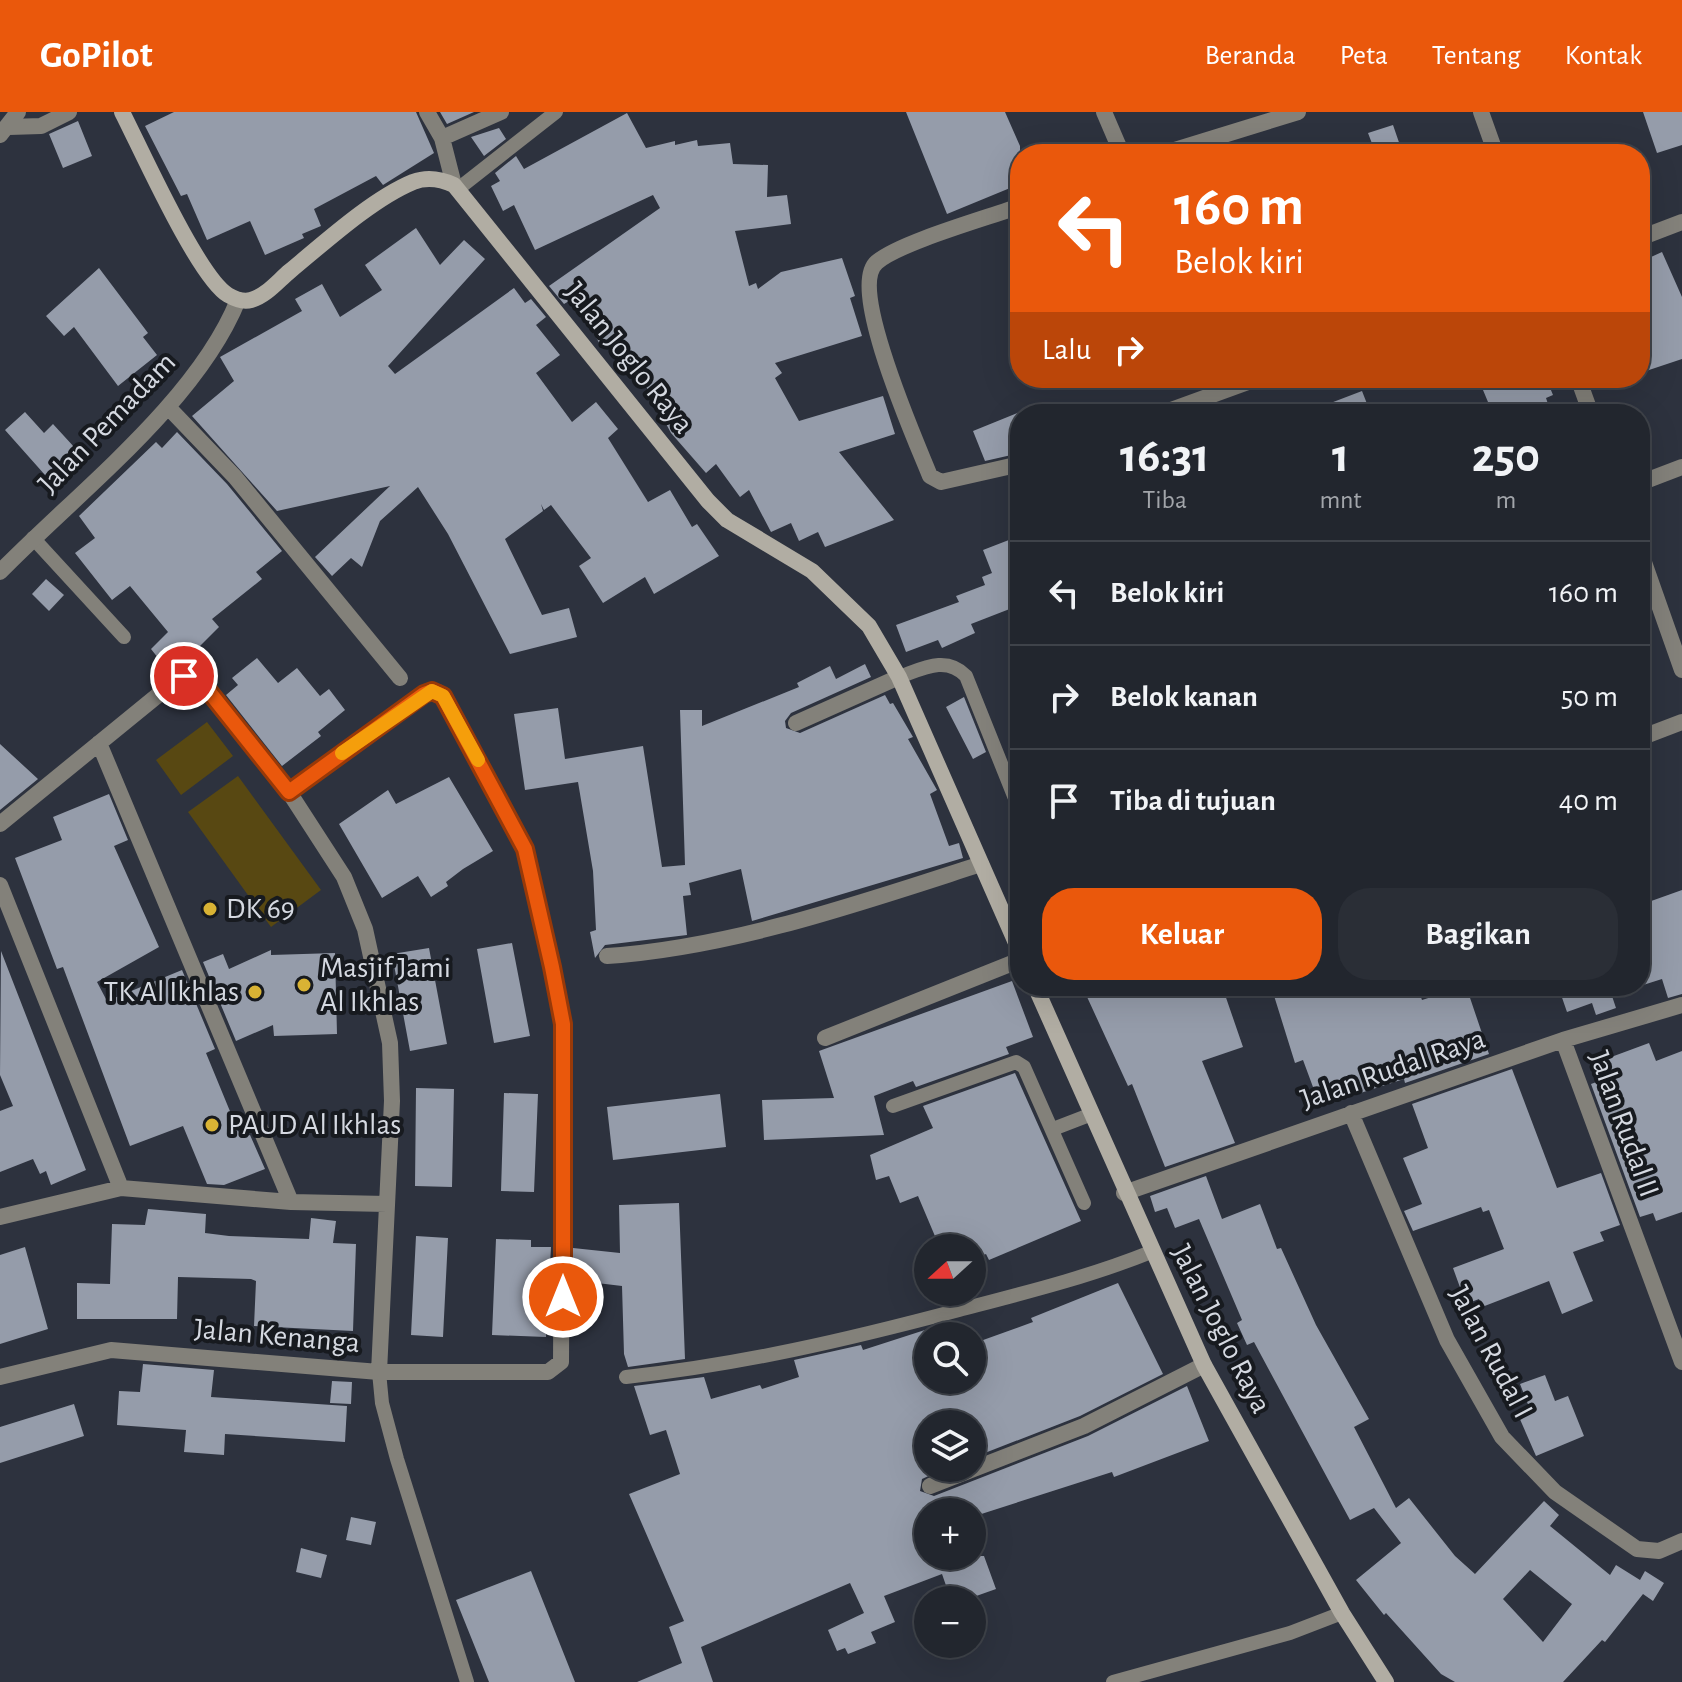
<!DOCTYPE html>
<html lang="id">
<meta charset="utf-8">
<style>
:root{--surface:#22262e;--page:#2a2e36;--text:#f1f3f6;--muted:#a2a5aa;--line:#3f434a;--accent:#ea580c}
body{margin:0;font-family:"Alegreya Sans",sans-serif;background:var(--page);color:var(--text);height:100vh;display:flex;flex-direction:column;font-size:30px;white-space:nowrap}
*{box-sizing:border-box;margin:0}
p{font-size:26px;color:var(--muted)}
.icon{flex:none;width:44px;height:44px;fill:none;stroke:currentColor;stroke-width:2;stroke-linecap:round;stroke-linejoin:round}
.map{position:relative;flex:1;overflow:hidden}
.panel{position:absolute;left:1010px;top:292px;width:640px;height:592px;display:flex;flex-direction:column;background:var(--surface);border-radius:32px;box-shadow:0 8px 32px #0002,0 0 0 2px var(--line)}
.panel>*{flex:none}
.guide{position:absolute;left:1010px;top:32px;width:640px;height:244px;border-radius:32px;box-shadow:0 8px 32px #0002,0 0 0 2px var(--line);background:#ea580c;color:#fff;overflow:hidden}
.needle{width:52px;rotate:249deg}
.tools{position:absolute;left:914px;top:1122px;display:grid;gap:16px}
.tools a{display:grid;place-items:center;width:72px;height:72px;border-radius:50%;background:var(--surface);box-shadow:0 8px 32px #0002,0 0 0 2px var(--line);font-size:40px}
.pin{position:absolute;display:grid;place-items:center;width:68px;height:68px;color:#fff;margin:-34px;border:4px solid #fff;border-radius:50%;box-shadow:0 2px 8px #0007}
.me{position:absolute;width:88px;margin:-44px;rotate:0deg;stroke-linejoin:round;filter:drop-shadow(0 0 6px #0008)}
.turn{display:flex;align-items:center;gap:28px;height:168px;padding:0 32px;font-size:36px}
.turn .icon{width:104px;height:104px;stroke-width:2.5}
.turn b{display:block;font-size:56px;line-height:68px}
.then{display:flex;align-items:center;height:76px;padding:0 32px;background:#0003;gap:16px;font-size:30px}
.eta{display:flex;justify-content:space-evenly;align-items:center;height:136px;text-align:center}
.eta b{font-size:48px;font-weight:700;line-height:56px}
.primary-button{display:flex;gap:16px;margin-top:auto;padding:16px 32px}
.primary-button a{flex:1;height:92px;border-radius:32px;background:var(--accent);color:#fff;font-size:32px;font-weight:700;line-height:92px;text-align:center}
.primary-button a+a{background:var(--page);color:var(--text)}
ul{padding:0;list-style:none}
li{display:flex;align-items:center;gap:24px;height:104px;padding:0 32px;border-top:2px solid var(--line)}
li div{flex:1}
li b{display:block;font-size:30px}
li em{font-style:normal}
header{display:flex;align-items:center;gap:48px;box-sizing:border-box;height:112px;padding:0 40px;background:var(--accent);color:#fff}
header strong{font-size:38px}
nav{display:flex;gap:44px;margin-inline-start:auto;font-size:28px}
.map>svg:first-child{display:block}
.green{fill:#584812}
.building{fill:#959caa;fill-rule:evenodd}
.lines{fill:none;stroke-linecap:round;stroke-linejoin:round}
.service{stroke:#83817a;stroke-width:14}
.minor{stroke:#83817a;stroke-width:16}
.tertiary{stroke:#83817a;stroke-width:16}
.secondary{stroke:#b1ada3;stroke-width:16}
.route-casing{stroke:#983908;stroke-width:20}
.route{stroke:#ea580c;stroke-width:14}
.slow{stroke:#f59e0b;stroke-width:14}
.poi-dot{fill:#d9b334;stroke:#171a1f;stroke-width:3}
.labels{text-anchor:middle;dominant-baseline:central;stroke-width:8;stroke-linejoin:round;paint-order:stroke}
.street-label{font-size:30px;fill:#d5d9e1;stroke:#171a1f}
.poi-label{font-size:30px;fill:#d5d9e1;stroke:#171a1f;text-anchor:start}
</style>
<header>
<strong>GoPilot</strong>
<nav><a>Beranda</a><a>Peta</a><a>Tentang</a><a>Kontak</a></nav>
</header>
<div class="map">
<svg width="1682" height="1570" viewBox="0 0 1682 1570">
<rect width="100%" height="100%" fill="#2d323e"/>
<path class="green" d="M207,610L233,644L181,683L156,648Z
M238,664L321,778L271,815L188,700Z"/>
<path class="building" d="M174,0H416L434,41L383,73L376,64L314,97L321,114L302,122L304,126L265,143L250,109L207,128L187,82L181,84L145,14Z
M440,0H474L447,12Z
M906,0H1005L1020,34V72L947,102Z
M1643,0H1682V33L1657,41Z
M627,1L646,36L675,29V33L697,28L698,34L730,31L733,52L768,53L767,85L787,83L791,112L735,119L749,174L756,171L758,177L781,160L842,146L855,184L850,186L862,224L775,251L782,261L775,266L799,309L883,284L895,322L839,340L894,408L825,435L818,420L799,429L791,411L771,420L749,378L740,385L716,352L706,361L671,321L635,254L626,258L614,229L602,236L574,186L564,192L549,174L660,96L653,83L535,138L514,93L503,99L491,74L500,69L495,61L516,44L524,57Z
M78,9L92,44L63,56L49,22Z
M1393,13L1403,42H1376L1368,21Z
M499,16L506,27L484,44L471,25Z
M416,116L440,153L464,128L485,147L388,254L395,262L514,176L525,191L531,187L546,205L536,213L560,243L536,261L572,310L596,290L618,317L608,326L648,390L670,378L692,415L697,412L719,444L654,482L645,465L603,491L579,454L591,446L551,393L544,398L541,392L543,399L505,427L542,503L569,496L577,525L510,542L448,422L418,375L380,409L362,455L351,446L332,464L315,445L390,374L277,399L192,304L234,269L220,245L302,199L295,187L322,172L340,205L382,178L365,153Z
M1662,140L1682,185V247L1640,261V150Z
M99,156L148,221L143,225L157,243L118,274L74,215L64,224L46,204Z
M1478,266H1546L1553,283L1546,286L1549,295L1530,302H1493Z
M1362,279L1371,302H1308L1307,300Z
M25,300L44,321L53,312L75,336L45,363L5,318Z
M1020,300V341L985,349L973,319Z
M177,320L227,372L282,439L256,460L262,467L212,507L219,515L188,546L182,540L166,556L151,537L168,520L130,474L112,488L75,441L95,426L79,404L156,330L162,336Z
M1014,426L1020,440V493L971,512L975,521L942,536L938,528L906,540L896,513L959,490L956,484L985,473L982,465L992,461L983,438Z
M46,467L64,483L49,499L32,482Z
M257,546L278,571L297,556L320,584L329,577L345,598L318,620L321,624L282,654L226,583L238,573L232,566Z
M865,552L871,565L791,601L785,609L786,616L800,621L885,583L890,592L893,591L913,625L908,627L937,678L930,682L949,734L959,731L963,746L752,809L741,757L689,771L691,783L683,784L687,823L605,833L595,846L590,820L596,818L593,759L578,670L525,678L514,602L558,596L565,647L643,634L662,755L685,753L680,598H702V614L799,575L797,571L830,554L836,567Z
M964,585L986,640L973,647L946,595Z
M0,632L38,667L0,698Z
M449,665L493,739L463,757L446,770L448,774L431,785L418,764L382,786L339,712L388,678L396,692Z
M109,682L128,728L114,734L159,835L97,870L107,889L182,858L215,937L206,941L241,1026L250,1023L265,1057L224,1073L207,1072L183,1014L130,1034L63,855L57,857L15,746L62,728L53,705Z
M1682,778V882L1668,886L1662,867L1640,874V793Z
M512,831L530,924L494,931L477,837Z
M429,836L447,932L410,939L392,842Z
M271,838V843L335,841L337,922L274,924L273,913L236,929L203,850L223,842L229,857Z
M1,839L86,1058L51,1073L46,1059L40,1062L33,1047L0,1060V999L13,994L0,963Z
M1012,869L1033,925L1006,935L1009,942L916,975L913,969L874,984L884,1023L764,1028L762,988L834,986L819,939Z
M1082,874H1222L1243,935L1202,949L1235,1031L1165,1055L1132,972L1128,974Z
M1271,874H1417L1422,888L1466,874L1489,942L1405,971L1404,967L1320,994L1303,948L1295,951Z
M1558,874H1632V877L1612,884L1616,896L1596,903L1592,891L1567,900Z
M1649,931L1656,949L1682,939V1100L1656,1109L1653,1101L1640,1105L1591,972L1602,968L1595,951Z
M1512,957L1557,1076L1601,1061L1620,1113L1600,1120L1604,1129L1573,1140L1593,1189L1562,1202L1549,1169L1482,1195L1479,1187L1466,1192L1453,1156L1504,1137L1489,1098L1483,1100L1481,1095L1413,1119L1404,1099L1422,1092L1403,1046L1428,1036L1412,992Z
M1015,961L1081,1109L989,1148L986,1142L972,1148V1136H940L918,1084L900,1091L889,1064L876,1068L870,1043L933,1016L923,994Z
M416,976L454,977L452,1075L415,1074Z
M504,981L538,982L534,1080L501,1079Z
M720,982L726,1035L613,1048L607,995Z
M1206,1064L1222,1107L1260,1092L1277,1137L1281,1136L1316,1213L1369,1307L1354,1315L1396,1396L1409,1386L1455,1444L1475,1462L1544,1389L1559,1403L1550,1414L1610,1463L1616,1453L1640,1468L1645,1459L1664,1471L1653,1489L1643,1482L1605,1530L1602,1528L1563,1570H1455L1441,1562L1386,1501L1384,1503L1356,1468L1401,1431L1374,1396L1350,1408L1254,1230L1247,1233L1237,1211L1242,1208L1199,1107L1175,1116L1167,1096L1155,1100L1150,1084ZM1530,1458L1572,1492L1543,1530L1503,1487Z
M679,1091L685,1247L628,1255L624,1242L622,1174L572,1168L573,1136L620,1141L619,1093Z
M148,1097L206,1102L205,1121L229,1124L309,1127L311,1106L336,1109L333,1131L356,1132L353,1219L254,1214L256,1169L251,1167L178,1165L177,1207H77V1171L110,1172L112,1112L145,1113Z
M416,1124L448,1126L443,1225L411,1223Z
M496,1127L531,1128V1135H551L546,1225L492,1223Z
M25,1135L48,1217L0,1232V1143Z
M1118,1171L1163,1262L1080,1304L972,1346V1312H928V1356H946L922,1367L920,1379L934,1384L1088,1324L1187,1274L1209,1329L1114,1365L1112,1360L972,1405V1400H928V1444H984L996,1477L965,1488H951L942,1462L884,1484L895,1510L871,1520L876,1531L848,1542L845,1536L837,1539L828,1518L864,1501L850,1471L701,1535L713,1570H637L682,1551L669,1515L684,1509L629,1382L680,1362L666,1318L650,1323L634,1274L704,1265L711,1287L760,1273L762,1277L799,1265L794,1248L861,1233L863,1238L928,1217V1268H972V1232L1033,1210L1031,1206Z
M143,1252L214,1258L211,1285L347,1294L345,1330L225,1322L224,1343L184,1340L186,1318L117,1313L119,1279L140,1280Z
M1545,1263L1555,1289L1568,1284L1584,1324L1536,1344L1519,1305L1531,1300L1520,1272Z
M332,1269L352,1270L351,1292L330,1291Z
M74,1292L84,1324L0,1351V1315Z
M351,1405L376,1410L371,1433L346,1428Z
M301,1436L327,1443L321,1466L296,1460Z
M531,1459L575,1570H489L456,1488Z"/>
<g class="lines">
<path class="service" d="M458,77L556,0
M33,426L124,525
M899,565C922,557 946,543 966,564L1020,699
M893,994L1016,950L1024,955L1084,1091
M1053,1017L1092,1002
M379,1260L382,1291L397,1347L467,1570
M626,1265C743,1252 846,1228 959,1198C1024,1181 1089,1165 1151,1140
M1113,1570L1290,1521L1342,1501"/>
<path class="minor" d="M427,0L442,26L454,73
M1104,0L1122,42
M1481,0L1496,42
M9,15L41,14L69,0
M0,23L18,0
M442,26L501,0
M1162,42L1298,0
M1020,94C987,106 901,130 877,150C847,175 916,329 930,364L941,370L1020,352
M1640,126L1682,110
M1578,266L1591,302
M168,295L235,365L400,566
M1160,302L1259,266
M1640,371L1682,355
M1640,439L1682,558
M0,460C77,381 197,290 238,188
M796,611L899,565
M99,631L291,1090
M0,712L179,566L190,563L199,567L289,680L344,765L365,817L390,931L392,989L379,1260
M0,773L121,1076
M607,844C734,835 860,791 981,752
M825,926L1020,848
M1563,928L1682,1250
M1351,1001L1447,1228L1502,1325L1555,1380L1637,1437L1659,1439L1682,1429
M1124,1081L1563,928L1682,893
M0,1105L121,1076L291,1090L387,1092
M0,1265L111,1238L379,1260H548L561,1250L563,912L525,737L443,584L438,580L424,582L289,680
M930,1374L1084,1314L1204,1253"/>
<path class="tertiary" d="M1640,626L1682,610"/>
<path class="secondary" d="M122,0C141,37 198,165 228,183C235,187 244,190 251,188C266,184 278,169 290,159C324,131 372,87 413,70C426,65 441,67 454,73L708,389L727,408L812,459L869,514L899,565L1020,840
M1035,874L1204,1253L1342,1501L1386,1570"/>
</g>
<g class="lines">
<g class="route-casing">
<path id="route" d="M184,564L199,567L289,680L424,582L432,579L443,584L525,737L552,855L563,912V1185"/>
</g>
<use href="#route" class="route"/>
<path class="slow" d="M342,641L432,579L443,584L478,648"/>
</g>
<g class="poi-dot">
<circle cx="210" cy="797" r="8"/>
<circle cx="304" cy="873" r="8"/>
<circle cx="255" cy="880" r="8"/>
<circle cx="212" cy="1013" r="8"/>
</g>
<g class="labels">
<g class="street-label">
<text transform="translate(629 246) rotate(51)">Jalan Joglo Raya</text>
<text transform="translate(107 311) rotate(-46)">Jalan Pemadam</text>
<text transform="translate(1393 957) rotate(-19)">Jalan Rudal Raya</text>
<text transform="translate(1624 1012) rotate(70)">Jalan Rudal II</text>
<text transform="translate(1221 1217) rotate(63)">Jalan Joglo Raya</text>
<text transform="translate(277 1224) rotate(5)">Jalan Kenanga</text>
<text transform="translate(1491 1240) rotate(62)">Jalan Rudal I</text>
</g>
<g class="poi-label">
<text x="226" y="797">DK 69</text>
<text x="320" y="856">Masjif Jami<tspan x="320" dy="34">Al Ikhlas</tspan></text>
<text x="239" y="880" text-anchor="end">TK Al Ikhlas</text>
<text x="228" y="1013">PAUD Al Ikhlas</text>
</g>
</g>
</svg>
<div class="tools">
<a><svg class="needle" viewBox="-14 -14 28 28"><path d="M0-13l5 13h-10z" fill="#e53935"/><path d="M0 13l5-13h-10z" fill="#a2a5aa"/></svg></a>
<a><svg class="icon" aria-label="search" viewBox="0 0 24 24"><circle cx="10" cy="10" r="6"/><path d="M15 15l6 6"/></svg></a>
<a><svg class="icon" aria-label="layers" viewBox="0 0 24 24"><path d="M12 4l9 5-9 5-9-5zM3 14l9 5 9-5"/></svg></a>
<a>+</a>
<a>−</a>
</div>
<div class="pin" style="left:184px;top:564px;background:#d93025"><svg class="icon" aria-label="arrive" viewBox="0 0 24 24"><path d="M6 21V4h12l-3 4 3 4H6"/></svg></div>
<svg class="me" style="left:563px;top:1185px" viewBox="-20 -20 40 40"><circle r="17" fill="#ea580c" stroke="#fff" stroke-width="3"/><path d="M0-11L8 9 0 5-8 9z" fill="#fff"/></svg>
<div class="guide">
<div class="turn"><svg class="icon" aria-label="left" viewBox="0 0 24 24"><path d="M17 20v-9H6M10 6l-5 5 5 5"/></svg><div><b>160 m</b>Belok kiri</div></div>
<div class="then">Lalu<svg class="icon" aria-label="right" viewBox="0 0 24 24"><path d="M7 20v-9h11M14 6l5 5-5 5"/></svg></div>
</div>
<section class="panel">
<div class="eta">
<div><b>16:31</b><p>Tiba</p></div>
<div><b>1</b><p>mnt</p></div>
<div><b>250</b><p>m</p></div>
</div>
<ul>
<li><svg class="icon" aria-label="left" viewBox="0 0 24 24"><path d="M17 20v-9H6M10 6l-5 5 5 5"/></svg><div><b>Belok kiri</b></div><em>160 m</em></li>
<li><svg class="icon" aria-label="right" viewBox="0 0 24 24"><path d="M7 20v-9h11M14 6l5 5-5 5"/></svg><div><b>Belok kanan</b></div><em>50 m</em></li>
<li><svg class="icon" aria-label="arrive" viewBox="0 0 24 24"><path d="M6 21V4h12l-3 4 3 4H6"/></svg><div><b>Tiba di tujuan</b></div><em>40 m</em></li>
</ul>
<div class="primary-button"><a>Keluar</a><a>Bagikan</a></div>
</section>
</div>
